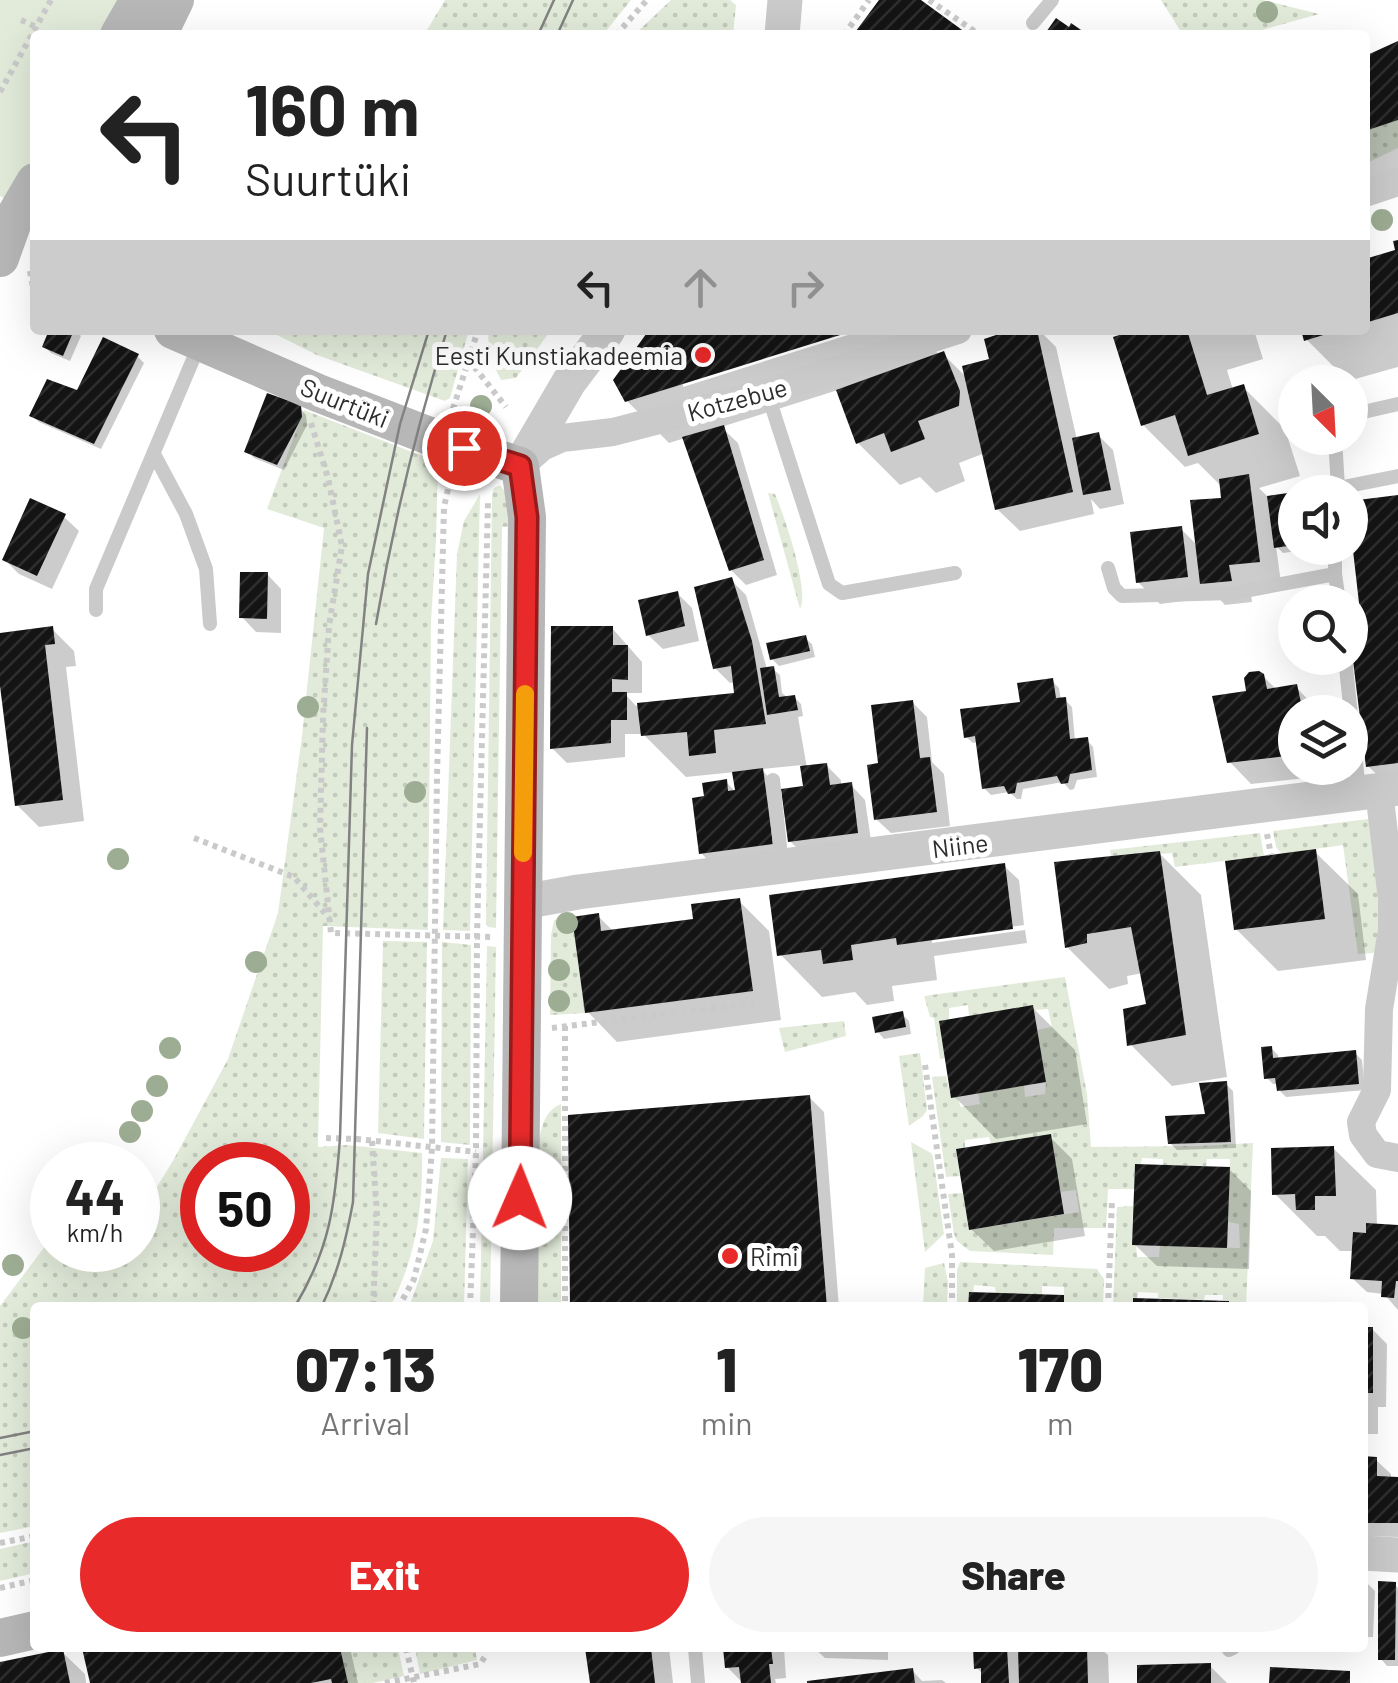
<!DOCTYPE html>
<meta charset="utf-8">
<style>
:root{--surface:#fff;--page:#f6f6f6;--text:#222;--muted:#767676;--accent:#e92a2a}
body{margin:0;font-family:Barlow,sans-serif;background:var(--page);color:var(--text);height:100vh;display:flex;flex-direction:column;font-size:38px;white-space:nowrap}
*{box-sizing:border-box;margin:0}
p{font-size:32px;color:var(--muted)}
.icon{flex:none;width:55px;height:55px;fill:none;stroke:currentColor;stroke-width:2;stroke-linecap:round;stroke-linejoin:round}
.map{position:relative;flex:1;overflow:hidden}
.panel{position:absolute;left:30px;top:1302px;width:1338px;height:350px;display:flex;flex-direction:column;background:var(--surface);border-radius:10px;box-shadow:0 10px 40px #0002}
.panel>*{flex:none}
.guide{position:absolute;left:30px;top:30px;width:1340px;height:305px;border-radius:10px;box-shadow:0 10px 40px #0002;background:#fff;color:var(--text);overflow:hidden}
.needle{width:65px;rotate:156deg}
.controls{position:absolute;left:1278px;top:365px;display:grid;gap:20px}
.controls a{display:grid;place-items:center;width:90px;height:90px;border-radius:50%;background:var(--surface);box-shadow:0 10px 40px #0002;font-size:50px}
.speed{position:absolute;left:30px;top:1142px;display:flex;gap:20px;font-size:50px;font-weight:700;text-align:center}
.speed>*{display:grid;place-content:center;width:130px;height:130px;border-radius:50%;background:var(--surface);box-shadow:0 10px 40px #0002;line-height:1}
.speed small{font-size:25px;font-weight:400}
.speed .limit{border:15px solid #d22;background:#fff;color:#111}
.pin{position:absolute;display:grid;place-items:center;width:85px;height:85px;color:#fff;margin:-42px;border:5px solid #fff;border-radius:50%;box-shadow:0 2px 10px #0007}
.me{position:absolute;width:110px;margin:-55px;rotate:1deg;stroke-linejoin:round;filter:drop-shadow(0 0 8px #0008)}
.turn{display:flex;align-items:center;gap:35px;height:210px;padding:0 50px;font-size:45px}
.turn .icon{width:130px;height:130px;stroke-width:2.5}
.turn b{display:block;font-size:70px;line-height:85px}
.lanes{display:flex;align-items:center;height:95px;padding:0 50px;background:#0003;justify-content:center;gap:50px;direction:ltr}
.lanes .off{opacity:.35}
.eta{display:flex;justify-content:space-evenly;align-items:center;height:170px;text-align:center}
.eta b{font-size:60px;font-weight:800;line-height:70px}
.button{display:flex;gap:20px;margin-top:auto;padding:20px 50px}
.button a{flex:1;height:115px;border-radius:60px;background:var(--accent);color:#fff;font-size:40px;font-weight:800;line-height:115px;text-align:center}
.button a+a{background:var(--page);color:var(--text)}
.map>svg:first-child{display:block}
.grass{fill:url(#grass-dots);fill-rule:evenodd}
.park{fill:#e2ebda}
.shadow{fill:#0003}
.building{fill:url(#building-hatch)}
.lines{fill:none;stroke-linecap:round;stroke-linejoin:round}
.path{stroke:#cacaca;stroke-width:6;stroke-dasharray:5 5;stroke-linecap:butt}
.service{stroke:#cacaca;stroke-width:14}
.minor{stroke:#cacaca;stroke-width:28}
.tertiary{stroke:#cacaca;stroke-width:35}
.secondary{stroke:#b7b7b7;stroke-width:38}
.tram{stroke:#828282;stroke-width:2.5}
.tree{fill:#9dad93}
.route-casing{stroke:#971b1b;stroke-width:25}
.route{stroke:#e92a2a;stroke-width:18}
.slow{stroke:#f59e0b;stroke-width:18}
.poi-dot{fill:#e92a2a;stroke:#fff;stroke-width:4}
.labels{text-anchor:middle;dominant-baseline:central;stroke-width:10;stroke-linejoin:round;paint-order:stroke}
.poi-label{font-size:25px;fill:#2d2d2d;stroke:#fff;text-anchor:end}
.street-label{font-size:25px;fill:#2d2d2d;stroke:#fff}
</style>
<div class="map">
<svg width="1398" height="1683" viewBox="0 0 1398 1683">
<defs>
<pattern id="grass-dots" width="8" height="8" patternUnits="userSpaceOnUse" patternTransform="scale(2.5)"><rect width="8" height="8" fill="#e2ebda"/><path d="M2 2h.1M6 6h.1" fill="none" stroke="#c2cabb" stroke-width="1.8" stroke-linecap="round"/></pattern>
<pattern id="building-hatch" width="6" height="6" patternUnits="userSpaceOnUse" patternTransform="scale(2.5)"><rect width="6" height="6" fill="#141414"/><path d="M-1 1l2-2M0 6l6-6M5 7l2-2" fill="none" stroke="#2e2e2e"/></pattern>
</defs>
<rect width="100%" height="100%" fill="#fff"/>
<path class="grass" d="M445,0H631L603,35H424Z
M671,0H730L736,5L733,35H634Z
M1161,0H1263L1319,14L1244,35H1183Z
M1398,120V148L1365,164V131Z
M267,330H469L450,398L445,401L317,355Z
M488,330H551L516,378L501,380L489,356Z
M304,410L438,462L436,540L431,622L428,930L323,926L318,1147L347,1145L422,1153C423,1208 416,1258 390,1307L35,1308V1526L0,1533V1306L52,1237V1250H138V1218L174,1159L228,1059L278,913L302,736L324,528L267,509ZM202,1165H288V1250H202Z
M500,485L507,494L512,526L502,527L496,928L488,927L486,923L492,495L494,488Z
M768,493L775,494C784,515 810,590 800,609Z
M480,494L470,931L443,930L457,554L464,521Z
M1376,818L1384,947L1373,953L1358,954L1343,845L1282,854L1276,847L1273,831Z
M1260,833L1264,856L1175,867L1172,853L1161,854L1159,851L1111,856L1110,850Z
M572,917L585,1013L550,1015L551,935L554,920Z
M383,941L427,942L424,1139L378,1133Z
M442,942L471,945L470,1145L441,1142Z
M487,946L496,947L490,1307L480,1308Z
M1065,977L1087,1094L1091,1147L1199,1146L1253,1143L1246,1307H1229V1301L1223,1300V1295H1205L1204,1300L1158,1298V1293L1138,1292L1137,1298H1133V1307H1113L1117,1207L1133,1206L1132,1244L1136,1245L1137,1257H1159L1160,1246L1240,1248L1239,1224L1228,1222L1230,1159H1207L1206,1166L1163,1165V1159L1142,1158L1141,1164H1135L1134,1189H1108L1106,1228H1054L1053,1255L970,1251L957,1241L954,1234L948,1194L963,1193L969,1230L1079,1212L1076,1190L1060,1192L991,1144L989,1137L965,1140V1148L956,1150L960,1176L946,1177L932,1077L946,1076L951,1097H957L961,1107L980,1104L978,1093L1024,1085L1025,1097L1045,1094L1046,1081L1037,1030L1052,1027L1048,1009L1034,1010L1033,1006L969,1016L968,1005L949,1008V1019L939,1021L945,1058L940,1059L934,1018L930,1017L924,996Z
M844,1021L846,1036L785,1052L779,1028Z
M920,1053L927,1110L923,1116L909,1126L899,1056Z
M561,1104V1307L535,1308L539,1139C543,1123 545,1111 561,1104Z
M911,1142L931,1153L933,1157L944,1234L925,1252Z
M441,1158L468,1159L464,1307H409L433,1241Z
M960,1262L1097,1269L1104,1279L1103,1307H1064V1287L1042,1286V1295L996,1293L995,1287L974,1285L973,1293H969L968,1307L957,1308V1270Z
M944,1263L948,1282L947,1307H923L925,1268Z
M35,1541V1573L0,1581V1549Z
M340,1648H398L404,1676L373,1683H348Z
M415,1648H475L477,1660L420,1674Z"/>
<path class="park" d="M0,0H123L103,35H35V155L9,201L0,196Z"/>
<path class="shadow" d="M1398,44V176L1365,185V59Z
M1398,252V367L1348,381L1306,339L1303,330H1365V261Z
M51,330H75L81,336L70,361L51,353L45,347Z
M652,330H847L683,382V387L864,330H929L938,356L943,354L968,379L992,361L1019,330H1039L1056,347L1077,440L1098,435L1113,450L1124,504L1100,509L1091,499L1094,514L1020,531L997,509L985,453L959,463L965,481L936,493L920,477L900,485L858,443L838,390L721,427L738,443L777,575L746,585L731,570L685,438L669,443L627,401Z
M1143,330H1254L1263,359L1227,370L1233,390L1243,387L1285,429L1300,476L1259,488L1269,498L1295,494V548H1319L1283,553L1276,546L1281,583L1250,586L1252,602L1225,605L1208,587L1209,598L1160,604L1138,582L1181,529L1198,546L1224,500L1222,487L1198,463L1185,467L1143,425Z
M137,356L144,363L101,449L39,422L32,416L78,394Z
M299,407L306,415L307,425L284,470L254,458L247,451Z
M1398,498V795L1368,766L1350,615V606L1362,605Z
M64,517L79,531L52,589L19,574L5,560Z
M267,574L281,589V633L256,632L242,617Z
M731,580L746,595L767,669H773L780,675L782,693L788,698L794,697L801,704L803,716L798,717L807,768L826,765L841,780V786L851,785L865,800L872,847L805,856L790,841L805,789L802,765L761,769L776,785L786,858L716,868L701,853L706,798L726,782L738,794L735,772L686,777L643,734H625V757L567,763L552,748L612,628L642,662V693H624L636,706L737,696L735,682L730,683L715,668Z
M677,593L692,608L699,641L663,649L648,635Z
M52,629L74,651L76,666L66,667L84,821L39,827L17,805L0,665V635Z
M805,638L812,644L815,657L779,666L772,659Z
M1263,676L1277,690L1296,687L1318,710L1319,712H1295V768H1332L1333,775L1251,784L1229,761L1249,693Z
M1052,681L1059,688L1061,700H1065L1072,707L1075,741L1087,740L1093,747L1097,777L1077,780L1074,789L1070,790L1063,782L1023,789L1021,799H1017L1009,792L991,795L984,788L978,742L973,743L966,737L1023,704Z
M912,702L927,717L932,762L944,774L950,826L891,833L876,819L881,765Z
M1315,852L1358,894L1366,960L1278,971L1236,929Z
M1159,853L1201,895L1227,1077L1172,1086L1130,1044L1149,1006L1143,973L1127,976L1128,984L1109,989L1067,947Z
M1004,866L1019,880L1024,925L932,938V943L1025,930L1027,943L934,956L937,980L892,986L894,1001L867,1005L855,992L822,997L780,954Z
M739,901L769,931L781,1020L617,1042L588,1012L598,916L614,932L696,921Z
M1033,1008L1075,1050L1087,1124L996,1139L954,1096Z
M902,1014L909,1021L911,1034L884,1039L878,1032Z
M1271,1048L1278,1055V1060L1355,1053L1362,1060L1365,1090L1286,1097L1279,1090L1278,1084H1273L1266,1077Z
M1226,1084L1233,1091L1236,1148L1177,1150L1170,1143L1208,1116Z
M809,1097L824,1112L839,1308H573Z
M1050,1137L1072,1159L1085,1236L994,1251L971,1229Z
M1333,1148L1376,1190L1377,1226L1398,1227V1310L1384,1294L1367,1292L1352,1278L1354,1251H1340L1325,1236H1317L1275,1194Z
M1229,1169L1251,1191L1249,1269L1157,1266L1134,1244Z
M1362,1329H1372L1387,1344L1386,1407H1378V1434H1362Z
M1362,1459L1376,1460L1391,1474V1479H1398V1537L1362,1536Z
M1362,1578L1375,1591L1373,1637H1362Z
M1394,1584L1398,1588V1666H1387L1381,1659Z
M84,1648H350L358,1683H93Z
M588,1648H669L673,1683H592Z
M725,1648H784L786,1678L775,1679L776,1683H743L727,1667Z
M814,1648H888V1660L825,1658Z
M976,1648H1013L1021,1655L1020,1648H1100L1108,1655L1109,1683H984V1675L977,1668Z
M62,1652L85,1674L86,1683H0V1665Z
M1210,1666L1227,1683H1140Z
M912,1670L922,1681L942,1680L946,1683H808Z"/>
<path class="building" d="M879,0H921L969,35H853Z
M1056,18L1069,27L1071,23L1084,32L1082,35H1044Z
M1398,41V120L1365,131V56Z
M1398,240V313L1365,323V259L1395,250L1393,241Z
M49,330H74L63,356L42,347Z
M649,330H853V331L625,402L613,380Z
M1011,330H1037L1073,492L995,510L962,366L989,359L984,339Z
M1135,330H1187L1207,395L1244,384L1259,434L1188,456L1175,415L1141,426L1113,337Z
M1301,330H1336V331L1304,341Z
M103,337L139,354L94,444L29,416L47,379L77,390Z
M944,351L960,391L959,406L918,421L925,439L899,449L891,452L884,433L856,444L836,390Z
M267,393L301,405L302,417L277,465L244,452Z
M724,425L764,560L729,571L682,437Z
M1099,432L1111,490L1083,495L1072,438Z
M1249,474L1260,562L1229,565L1232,581L1200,584L1190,500L1221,498L1219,479Z
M1295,492V545L1274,548L1267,496Z
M1398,495V763L1366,767L1350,636V604L1359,603L1350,524V501Z
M30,498L66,514L37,576L2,560Z
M1182,526L1188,577L1136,583L1130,532Z
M240,572H268L267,619L239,618Z
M732,577L752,641L766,724L714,730L716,753L689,756L687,732L641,736L637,703L734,693L731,666L713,669L694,587Z
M678,591L685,626L646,636L638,600Z
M53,626L55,644L45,645L63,800L15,806L0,686V633Z
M551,626H613V645H628V680L612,679V692H627V720H611V743L550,749Z
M806,635L810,651L770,660L766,643Z
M774,666L779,697L795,695L798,710L767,715L760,668Z
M1259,671L1264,674L1267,689L1297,684L1303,712H1295V755L1227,763L1212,696L1246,691L1244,678L1249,672Z
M1053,678L1056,698L1066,697L1070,739L1088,737L1092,770L1070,774L1068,783L1061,784L1057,776L1017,783L1015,793L1008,794L1004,786L982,789L975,736L964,738L960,709L1020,702L1017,683Z
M913,700L920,758L930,757L937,812L874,820L867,765L878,763L871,705Z
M827,763L830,785L852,782L858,833L788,842L781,789L803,786L800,766Z
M763,768L773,844L699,854L692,798L704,796L702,783L727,779L728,791L735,790L732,772Z
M1316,849L1325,919L1234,930L1225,861Z
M1160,851L1186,1035L1127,1046L1123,1009L1146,1004L1131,927L1087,934V943L1065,948L1054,862Z
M1005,863L1013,929L897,945L896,938L851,945L853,960L823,964L821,950L777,956L769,895Z
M740,898L753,991L585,1013L572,917L599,913L601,931L693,919L691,904Z
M1033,1005L1046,1082L951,1098L939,1021Z
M903,1011L906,1027L875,1033L872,1017Z
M1272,1046L1273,1058L1356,1050L1359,1084L1277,1091L1275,1078L1264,1079L1261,1047Z
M1227,1081L1231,1142L1168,1144L1165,1116L1205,1114L1199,1083Z
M810,1095L827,1308H570L568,1115Z
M1051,1134L1064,1214L969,1230L956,1149Z
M1334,1146L1336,1196H1315V1210H1296L1295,1194L1272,1195L1271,1148Z
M1135,1164L1230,1167L1227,1248L1132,1245Z
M1366,1223L1398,1225V1281H1396L1394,1298L1381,1297L1382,1281L1350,1279L1353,1232L1366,1233Z
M969,1292L1064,1295V1308H968Z
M1133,1298L1229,1301V1308H1133Z
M1362,1327H1373V1393H1362Z
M1362,1456L1377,1457V1476L1398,1477V1523H1362Z
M1378,1581L1396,1582L1395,1660H1378Z
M82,1648H340L348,1683H332L331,1679L311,1683H90Z
M585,1648H651L655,1683H590Z
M723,1648H771L773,1664H769L771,1683H741L739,1667L725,1668Z
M973,1648H1007L1009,1683H981V1668L974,1669Z
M1018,1648H1087L1088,1683H1019Z
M63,1649L70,1683H0V1662Z
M1211,1663V1683H1137V1665Z
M1270,1667L1350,1671V1683H1269Z
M913,1668L915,1683H807V1681Z"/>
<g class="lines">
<path class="path" d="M929,0L980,35
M21,20L36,27
M616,35L647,0
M844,35L869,0
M0,92L51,0
M30,271L35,299
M468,359L506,407
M453,409L478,330
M311,423L328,478L342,546L329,626L323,717L320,828L331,933L492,937
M1267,834L1271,855
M194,838L294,877L329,918
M565,1026V1308
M552,1028L754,1003
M925,1065L952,1255V1308
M326,1138L357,1139L476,1152
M372,1141L377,1215L373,1308
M398,1308L414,1279L426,1229L432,1148L437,777L444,507L451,476
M470,1308L476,1152L477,936L488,501
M1108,1308L1112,1199
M0,1543L35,1536
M0,1588L35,1580
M406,1648L414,1683
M385,1683L480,1664L486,1655"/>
<path class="service" d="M1033,23L1052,0
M767,392L829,584L842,593L955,573
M1350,415L1398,404
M1335,438L1338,488L1398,476
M154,454L186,514L206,569L210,624
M1108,568L1114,588L1122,596L1234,593L1335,574V548
M1335,574L1339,602
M96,610V589L200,343
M1345,658L1359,791
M773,780L782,866
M695,1648L698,1683
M1229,1650L1233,1648"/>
<path class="minor" d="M1365,193L1398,182
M525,462L542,447L562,438L613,432L767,392L958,330
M1379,791L1392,899V930L1379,1009L1377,1090L1361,1122L1363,1135L1377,1154L1398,1158"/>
<path class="tertiary" d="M782,35L785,0
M520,466L569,382L608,330
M523,902L578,892L1398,788
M1362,1553L1398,1555"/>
<path class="secondary" d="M119,35L139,0
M158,35L175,0
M0,258L15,216L35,182
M173,330L318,393L440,440L520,466L527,517L519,1308
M0,1638L35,1630"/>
<path class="tram" d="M538,35L554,0
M557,35L573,0
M376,624C393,524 417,426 447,330
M294,1308C330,1249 335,1205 340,1138L352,745L368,574L400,424L429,330
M321,1308C338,1273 346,1240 353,1202L367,728
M0,1438L35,1431
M0,1455L35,1448"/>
</g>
<g class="tree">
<circle cx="1267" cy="12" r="11"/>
<circle cx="1382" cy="220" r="11"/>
<circle cx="481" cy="406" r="11"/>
<circle cx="308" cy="707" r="11"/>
<circle cx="415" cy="792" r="11"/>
<circle cx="118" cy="859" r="11"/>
<circle cx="567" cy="923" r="11"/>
<circle cx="256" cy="962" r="11"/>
<circle cx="559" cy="970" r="11"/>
<circle cx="559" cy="1001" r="11"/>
<circle cx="170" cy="1048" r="11"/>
<circle cx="157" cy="1086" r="11"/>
<circle cx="142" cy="1111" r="11"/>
<circle cx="130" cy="1132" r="11"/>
<circle cx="13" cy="1265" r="11"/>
<circle cx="23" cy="1328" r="11"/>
</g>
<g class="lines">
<g class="route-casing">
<path id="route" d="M464,448L520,466L527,517L520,1198"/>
</g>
<use href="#route" class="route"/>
<path class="slow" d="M523,853L525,694"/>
</g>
<g class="poi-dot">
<circle cx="703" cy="355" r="10"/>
<circle cx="730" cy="1256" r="10"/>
</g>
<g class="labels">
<g class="poi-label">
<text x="683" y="355">Eesti Kunstiakadeemia</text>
<text x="750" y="1256" text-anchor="start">Rimi</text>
</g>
<g class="street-label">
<text transform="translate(737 399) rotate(-15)">Kotzebue</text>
<text transform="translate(345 402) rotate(22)">Suurtüki</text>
<text transform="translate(960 845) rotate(-7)">Niine</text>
</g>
</g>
</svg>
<div class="controls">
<a><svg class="needle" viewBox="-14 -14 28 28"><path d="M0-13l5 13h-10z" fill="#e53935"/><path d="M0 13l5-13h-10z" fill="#767676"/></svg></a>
<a><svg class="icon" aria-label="sound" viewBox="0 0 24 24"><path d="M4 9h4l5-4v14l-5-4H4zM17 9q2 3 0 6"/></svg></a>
<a><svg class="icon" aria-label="search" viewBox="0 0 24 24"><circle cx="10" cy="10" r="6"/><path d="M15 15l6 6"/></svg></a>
<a><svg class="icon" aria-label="layers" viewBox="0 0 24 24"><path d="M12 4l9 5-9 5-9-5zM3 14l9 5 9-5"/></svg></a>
</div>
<div class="speed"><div>44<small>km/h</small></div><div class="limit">50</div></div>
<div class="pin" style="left:464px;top:448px;background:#d93025"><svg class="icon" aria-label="arrive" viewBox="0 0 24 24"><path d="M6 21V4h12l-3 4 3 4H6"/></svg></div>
<svg class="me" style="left:520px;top:1198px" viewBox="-20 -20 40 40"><circle r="19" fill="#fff"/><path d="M0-13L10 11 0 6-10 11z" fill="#e92a2a"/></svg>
<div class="guide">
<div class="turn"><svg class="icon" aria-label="left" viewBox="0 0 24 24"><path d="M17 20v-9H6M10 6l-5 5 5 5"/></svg><div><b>160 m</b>Suurtüki</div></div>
<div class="lanes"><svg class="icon" aria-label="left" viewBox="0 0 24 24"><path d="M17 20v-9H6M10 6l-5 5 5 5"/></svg><svg class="icon off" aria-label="ahead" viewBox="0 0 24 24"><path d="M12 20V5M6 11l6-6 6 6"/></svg><svg class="icon off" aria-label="right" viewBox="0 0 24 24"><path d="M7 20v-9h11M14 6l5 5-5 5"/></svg></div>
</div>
<section class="panel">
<div class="eta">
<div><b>07:13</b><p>Arrival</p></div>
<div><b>1</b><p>min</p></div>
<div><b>170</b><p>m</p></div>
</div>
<div class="button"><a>Exit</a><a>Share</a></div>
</section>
</div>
